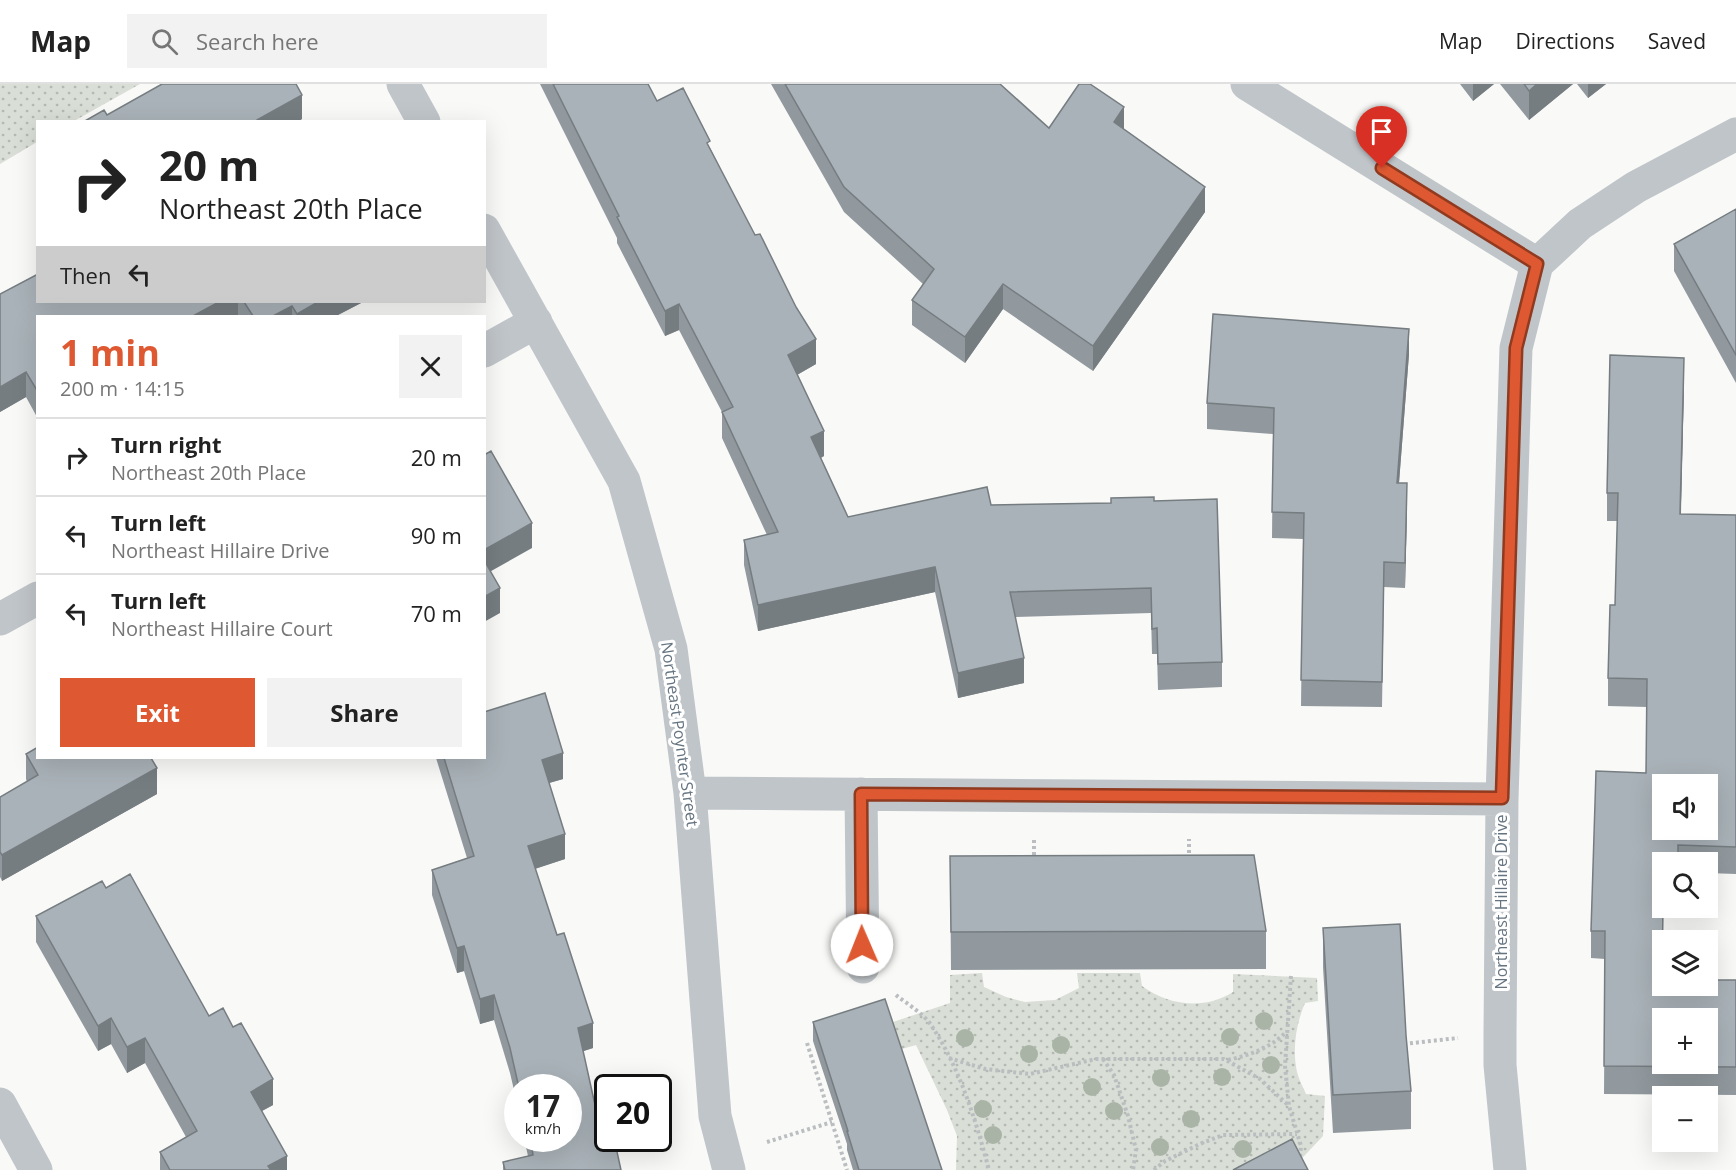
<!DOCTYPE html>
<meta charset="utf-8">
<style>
:root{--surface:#fff;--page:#f2f2f2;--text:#222;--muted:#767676;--line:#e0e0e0;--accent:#de5931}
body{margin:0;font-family:"Open Sans",sans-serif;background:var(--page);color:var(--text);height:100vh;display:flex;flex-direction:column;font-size:22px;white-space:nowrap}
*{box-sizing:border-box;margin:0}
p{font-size:20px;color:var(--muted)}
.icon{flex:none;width:33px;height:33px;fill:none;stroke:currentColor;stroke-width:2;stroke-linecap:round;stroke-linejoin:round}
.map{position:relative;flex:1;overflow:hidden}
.details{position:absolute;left:36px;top:231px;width:450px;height:444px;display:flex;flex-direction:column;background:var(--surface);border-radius:0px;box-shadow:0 6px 24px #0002}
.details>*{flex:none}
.top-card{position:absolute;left:36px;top:36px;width:450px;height:183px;border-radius:0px;box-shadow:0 6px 24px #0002;background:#fff;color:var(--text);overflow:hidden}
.tools{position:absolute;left:1652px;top:690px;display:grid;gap:12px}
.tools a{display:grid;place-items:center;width:66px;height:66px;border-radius:0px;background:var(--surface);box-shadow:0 6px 24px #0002;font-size:30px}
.speed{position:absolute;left:504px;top:990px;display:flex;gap:12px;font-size:30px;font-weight:700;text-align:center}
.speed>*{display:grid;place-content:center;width:78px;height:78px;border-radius:50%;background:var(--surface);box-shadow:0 6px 24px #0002;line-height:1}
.speed small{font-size:15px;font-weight:400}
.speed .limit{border:3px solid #111;border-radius:9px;background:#fff;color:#111}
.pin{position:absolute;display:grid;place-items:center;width:51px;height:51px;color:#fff;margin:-62px -26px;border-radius:50% 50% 50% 0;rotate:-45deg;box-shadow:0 0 6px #0007}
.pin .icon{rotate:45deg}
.me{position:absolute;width:66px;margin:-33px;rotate:359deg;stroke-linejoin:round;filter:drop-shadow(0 0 4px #0008)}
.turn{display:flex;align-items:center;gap:21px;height:126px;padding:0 24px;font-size:27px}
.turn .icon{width:78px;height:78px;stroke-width:2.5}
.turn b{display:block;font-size:42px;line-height:51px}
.then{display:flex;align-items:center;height:57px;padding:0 24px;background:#0003;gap:12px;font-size:22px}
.round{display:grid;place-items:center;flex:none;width:63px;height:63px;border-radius:0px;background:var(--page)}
.head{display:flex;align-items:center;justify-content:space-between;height:102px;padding:0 24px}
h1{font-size:36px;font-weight:700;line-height:45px;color:var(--accent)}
.action{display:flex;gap:12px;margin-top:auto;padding:12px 24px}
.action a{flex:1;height:69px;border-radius:0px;background:var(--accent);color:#fff;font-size:24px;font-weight:700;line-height:69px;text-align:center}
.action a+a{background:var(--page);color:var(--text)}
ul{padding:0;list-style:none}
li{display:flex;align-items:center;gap:18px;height:78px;padding:0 24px;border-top:2px solid var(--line)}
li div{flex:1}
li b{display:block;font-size:22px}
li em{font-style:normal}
header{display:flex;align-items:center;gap:36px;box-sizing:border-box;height:84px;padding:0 30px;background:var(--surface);border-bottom:2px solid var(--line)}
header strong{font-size:28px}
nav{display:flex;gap:33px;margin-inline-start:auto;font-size:21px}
.search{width:420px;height:54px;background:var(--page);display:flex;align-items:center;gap:15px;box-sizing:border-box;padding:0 21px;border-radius:0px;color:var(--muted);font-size:22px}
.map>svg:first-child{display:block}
.grass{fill:url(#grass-dots)}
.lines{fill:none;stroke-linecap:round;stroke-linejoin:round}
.path{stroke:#bbbec1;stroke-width:4;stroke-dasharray:3 3;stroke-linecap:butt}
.minor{stroke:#c0c5c9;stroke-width:33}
.tree{fill:#a9b3a6}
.wall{fill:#91999e}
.shaded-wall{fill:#767d81}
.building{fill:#a9b2b8;stroke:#767d81;stroke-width:1.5;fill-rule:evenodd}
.route-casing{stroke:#903a20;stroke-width:15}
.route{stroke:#de5931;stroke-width:10}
.labels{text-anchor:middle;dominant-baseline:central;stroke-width:6;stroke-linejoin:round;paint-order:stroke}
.street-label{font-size:16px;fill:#657481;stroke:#fff}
</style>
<header>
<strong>Map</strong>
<div class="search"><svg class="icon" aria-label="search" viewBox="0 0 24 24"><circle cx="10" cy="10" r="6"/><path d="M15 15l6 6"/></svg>Search here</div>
<nav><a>Map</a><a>Directions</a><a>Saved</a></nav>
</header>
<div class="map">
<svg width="1736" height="1086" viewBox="0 0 1736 1086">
<defs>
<pattern id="grass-dots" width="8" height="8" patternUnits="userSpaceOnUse" patternTransform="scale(1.5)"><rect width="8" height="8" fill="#d9ded6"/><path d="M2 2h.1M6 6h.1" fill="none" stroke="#b4b9b3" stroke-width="1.8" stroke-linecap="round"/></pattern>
</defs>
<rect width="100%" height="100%" fill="#f9f9f7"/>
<path class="grass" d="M0,0H140L74,37L38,38L37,58L0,80Z
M982,889L984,903L1006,913L1025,918L1055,916L1079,904L1077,889H1140L1142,902C1169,922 1205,926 1233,908V890L1317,894L1318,917L1305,919C1296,940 1292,965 1297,988C1299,996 1303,1003 1306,1010L1325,1012L1323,1052L1291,1086H956L957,1052L947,1026L916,961L898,966L890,939L950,919V891Z"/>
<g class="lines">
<path class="path" d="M1189,775V755
M1034,777V754
M1291,892L1285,982L1289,1022L1301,1062L1300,1072
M896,911C907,920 923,929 931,941C960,984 976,1037 989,1086
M807,959L847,1086
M1404,960L1458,954
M949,974L985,985L1030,990L1096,975H1224L1260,995L1289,1022
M1103,975L1114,991L1128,1032L1136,1066L1133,1086
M1228,976C1250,971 1271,964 1287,947
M767,1058L832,1038
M1154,1086L1165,1077L1202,1059L1223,1051L1297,1050"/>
<path class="minor" d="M403,0L424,38
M1247,0L1537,180
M484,146L624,397L671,565L690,709L715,1032L729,1086
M484,267L536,238
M0,535L38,514
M690,709L1502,715
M861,710L863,883
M0,1020L36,1086
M1510,1086L1500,981V949L1502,715L1516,264L1537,180L1580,140L1636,103L1736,50"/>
</g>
<g class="tree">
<circle cx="1264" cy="937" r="9"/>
<circle cx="1230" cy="953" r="9"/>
<circle cx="965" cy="954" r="9"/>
<circle cx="1061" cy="961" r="9"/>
<circle cx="1029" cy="970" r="9"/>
<circle cx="1271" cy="981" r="9"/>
<circle cx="1222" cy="993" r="9"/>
<circle cx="1161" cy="994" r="9"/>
<circle cx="1092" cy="1003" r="9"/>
<circle cx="983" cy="1025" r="9"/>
<circle cx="1114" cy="1027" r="9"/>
<circle cx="1191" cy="1035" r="9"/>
<circle cx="993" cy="1051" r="9"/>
<circle cx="1160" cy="1063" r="9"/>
<circle cx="1243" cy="1065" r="9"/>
</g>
<path class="wall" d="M540,0H648L657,17L710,64L816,280L797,291L824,372L821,374L848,433L991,421L1111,419L1154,417L1222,578V603L1158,606L1157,570H1152L1151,529L1015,533L1024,599L958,614L935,508L758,547L744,481V456L767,451L722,354V328L679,246L665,252L617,159V154Z
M771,0H1000L1049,44L1124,45L1205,128L1093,287L1003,225L965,279L912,241V216L923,200L844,128Z
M1460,0H1494L1473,17Z
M1500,0H1573L1529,36Z
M1577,0H1606L1588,14Z
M1736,125V299L1674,187V160Z
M38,218H363L336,232H239L238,231L38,232L37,333L26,313L0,328Z
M1409,270L1399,399L1407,424L1405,504L1384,503L1382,623L1301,622L1303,455L1272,454L1273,350L1207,345V319Z
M1684,301L1681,430L1736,431V790L1707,789V778H1662V824H1677V831L1663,830L1662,902L1736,896V1011L1604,1010L1605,875L1591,874V847L1646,689L1647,623L1608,622V594L1615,521L1618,437H1607V409Z
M26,670L157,710L2,797L0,793V713L27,698L26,695Z
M436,674H484L563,695L549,699L565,775L535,785L593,964L583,967L599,1039L621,1086H503V1078L528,1072L524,1054H568V1004H518V1023L510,989L494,936L480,940L464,887L457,889L432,811V786L467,774Z
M950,772L1266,847V885L951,886Z
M106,804L209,932L273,1021L262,1027L287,1086H160V1068L186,1053L145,979L127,989L111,960L98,967L36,858V832Z
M1323,844L1406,951L1411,1007V1045L1333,1049L1323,883Z
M813,938L942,1086H853L847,1066V1060L813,957Z"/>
<path class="shaded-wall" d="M1473,0H1494L1473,17Z
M1537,0H1573L1529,36V7Z
M1588,0H1606L1588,14Z
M302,11V35L298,38H257V36Z
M1124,23V49L1114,38Z
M1205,103V128L1093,287V262Z
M1003,200V225L965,279V253Z
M219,218H238V231L236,232H193Z
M318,218H363L336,232H297V230Z
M679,220V246L665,252V227Z
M292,222V232H273Z
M1409,245V270L1397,424V399Z
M816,255V280L788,296V271Z
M1684,274V301L1680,457V430Z
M26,288V313L0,328V303Z
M824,347V372L811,378V353Z
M1407,399V424L1405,504V479Z
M532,439V464L484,491V466Z
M935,483V508L758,547V521Z
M500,504V529L484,538V513Z
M1024,574V599L958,614V589Z
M563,669V695L542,701V676Z
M157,684V710L2,797V771Z
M565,750V775L528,787V762Z
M464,862V887L457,889V864Z
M494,911V936L480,940V915Z
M111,934V960L98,967V942Z
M593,939V964L578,969V944Z
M145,954V979L127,989V963Z
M273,995V1021L251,1033V1008Z
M287,1072V1086H268V1082Z"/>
<path class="building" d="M162,0H296L302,11L257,36V38H83L104,26L107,31Z
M553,0H648L657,17L683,4L710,57L707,59L755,151L760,150L796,223L816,255L788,271L824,347L811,353L848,433L987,403L991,421L1111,419V414L1154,413V417L1217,415L1222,578L1158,580L1157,544L1152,545L1151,504L1010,508L1024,574L958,589L935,483L758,521L744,456L778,448L722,328L733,323L679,220L665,227L617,133L619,132Z
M785,0H1000L1049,44L1079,0H1090L1124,23L1114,38L1205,103L1093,262L1003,200L965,253L912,216L934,185L844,103Z
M1524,0H1537L1529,7Z
M1736,125V271L1674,160Z
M38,190V218H219L193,232H38V308L26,288L0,303V210Z
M244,218H318L297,230L292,222L273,232H253Z
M1213,230L1409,245L1397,399H1407L1405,479L1384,478L1382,598L1301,596L1304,429L1272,428L1274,324L1207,319Z
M1610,271L1684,274L1680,430L1736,431V763L1678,761V778H1662V824H1663L1662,895V902H1707V896H1736V983L1604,982L1605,847H1591L1596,687L1646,689L1647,595L1608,594L1610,521H1615L1618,409H1607ZM1662,700H1707V746H1662ZM1662,934H1707V980H1662Z
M491,367L532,439L484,466V371Z
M484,476L500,504L484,513Z
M545,609L563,669L542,676L565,750L528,762L557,851L564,849L593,939L578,944L599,1039L608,1037V1054H614L621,1086H505L503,1078L533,1071L530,1054H568V1004H519L510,964L494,911L480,915L464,862L457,864L432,786L474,772L444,674H484V628Z
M38,663V674H151L157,684L2,771L0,768V713L38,691L26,670Z
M1254,771L1266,847L951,848L950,772Z
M130,790L209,932L223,924L233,943L241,939L273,995L251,1008L287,1072L268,1082L271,1086H170L160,1068L197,1047L145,954L127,963L111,934L98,942L36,832L102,797L106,804Z
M1400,840L1406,951L1411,1007L1333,1011L1323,844Z
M885,915L942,1086H859L847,1047H848L813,938Z
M1292,1055L1308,1086H1233Z"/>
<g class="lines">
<g class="route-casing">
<path id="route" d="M862,861L861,710L1502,714L1516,264L1537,180L1382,84"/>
</g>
<use href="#route" class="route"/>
</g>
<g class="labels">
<g class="street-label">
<text transform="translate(680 650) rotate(82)">Northeast Poynter Street</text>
<text transform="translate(1501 818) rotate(-90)">Northeast Hillaire Drive</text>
</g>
</g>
</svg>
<div class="tools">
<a><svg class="icon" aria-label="sound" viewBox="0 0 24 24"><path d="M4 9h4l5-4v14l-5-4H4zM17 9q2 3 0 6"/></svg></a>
<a><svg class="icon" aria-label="search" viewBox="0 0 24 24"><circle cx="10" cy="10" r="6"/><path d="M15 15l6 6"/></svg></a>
<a><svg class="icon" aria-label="layers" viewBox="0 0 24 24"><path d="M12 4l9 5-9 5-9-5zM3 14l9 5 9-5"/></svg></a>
<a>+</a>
<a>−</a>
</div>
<div class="speed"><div>17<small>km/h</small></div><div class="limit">20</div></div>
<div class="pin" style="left:1382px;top:84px;background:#d93025"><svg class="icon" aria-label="arrive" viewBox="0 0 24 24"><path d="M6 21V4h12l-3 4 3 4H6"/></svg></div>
<svg class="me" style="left:862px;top:861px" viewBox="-20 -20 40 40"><circle r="19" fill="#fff"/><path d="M0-13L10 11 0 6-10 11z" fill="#de5931"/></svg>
<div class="top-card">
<div class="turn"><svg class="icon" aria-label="right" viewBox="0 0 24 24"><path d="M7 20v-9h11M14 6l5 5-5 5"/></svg><div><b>20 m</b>Northeast 20th Place</div></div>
<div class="then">Then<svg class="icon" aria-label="left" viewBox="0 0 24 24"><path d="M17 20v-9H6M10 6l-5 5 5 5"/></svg></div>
</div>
<section class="details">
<div class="head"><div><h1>1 min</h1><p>200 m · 14:15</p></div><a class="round"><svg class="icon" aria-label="close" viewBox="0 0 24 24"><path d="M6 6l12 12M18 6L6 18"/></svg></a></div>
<ul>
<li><svg class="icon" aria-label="right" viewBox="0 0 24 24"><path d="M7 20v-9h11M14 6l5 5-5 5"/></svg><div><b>Turn right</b><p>Northeast 20th Place</p></div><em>20 m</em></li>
<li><svg class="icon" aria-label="left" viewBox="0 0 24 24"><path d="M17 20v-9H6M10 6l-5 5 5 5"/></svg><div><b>Turn left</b><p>Northeast Hillaire Drive</p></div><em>90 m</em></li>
<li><svg class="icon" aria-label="left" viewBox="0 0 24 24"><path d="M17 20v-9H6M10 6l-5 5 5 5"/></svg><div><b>Turn left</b><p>Northeast Hillaire Court</p></div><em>70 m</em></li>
</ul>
<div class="action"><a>Exit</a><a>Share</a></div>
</section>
</div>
